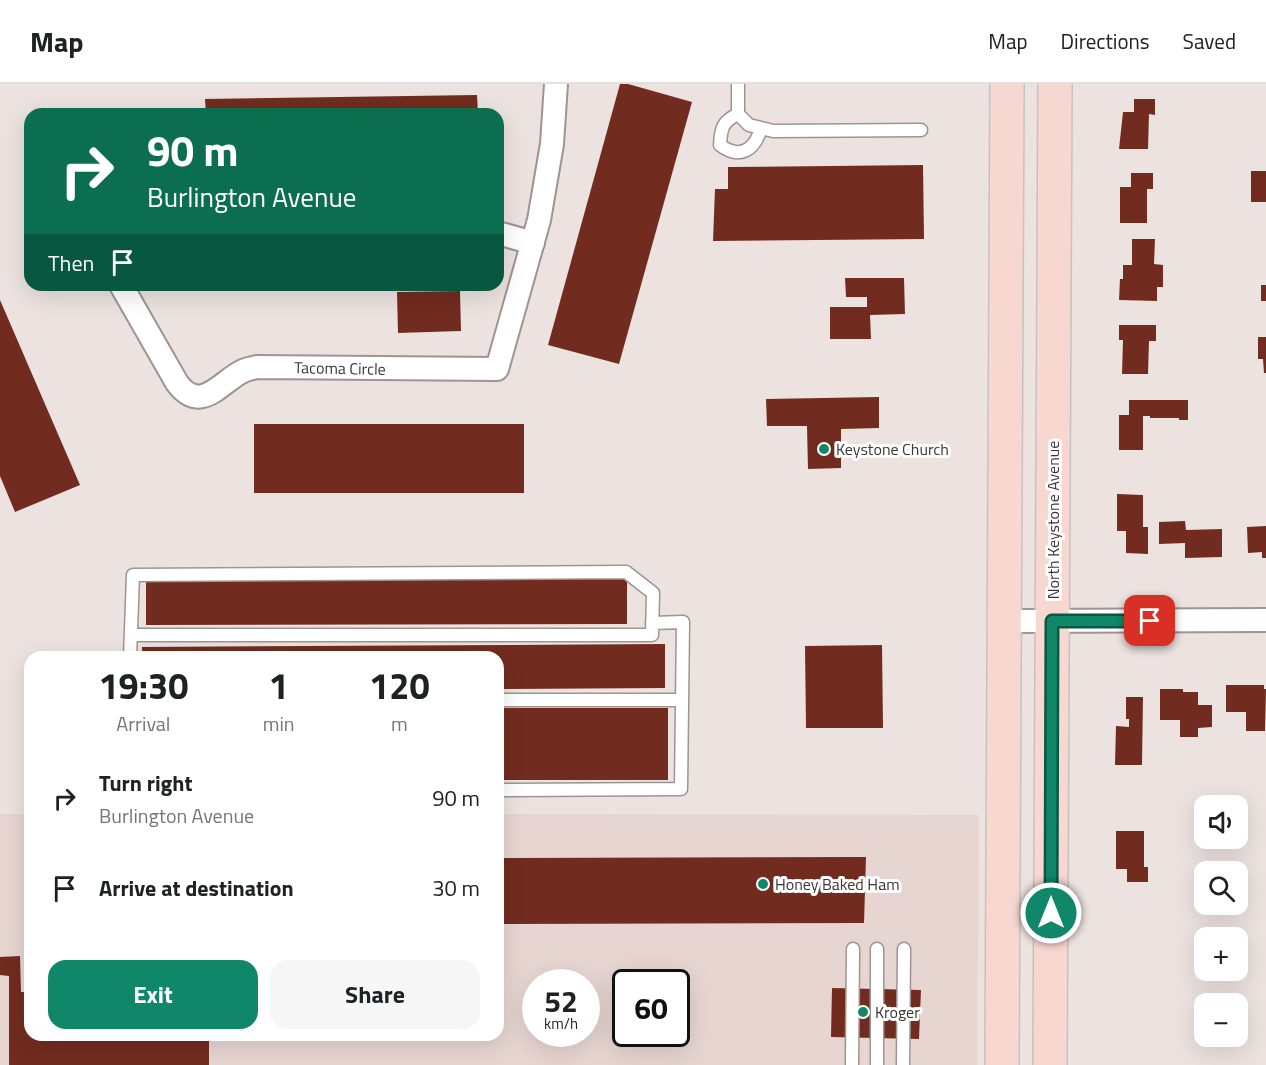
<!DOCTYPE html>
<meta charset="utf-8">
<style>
:root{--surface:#fff;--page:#f6f6f6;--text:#202124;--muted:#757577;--line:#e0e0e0;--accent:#108768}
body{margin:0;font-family:"Titillium Web",sans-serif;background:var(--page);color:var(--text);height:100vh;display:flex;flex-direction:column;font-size:22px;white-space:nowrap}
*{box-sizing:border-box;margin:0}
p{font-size:20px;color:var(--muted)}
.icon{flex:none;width:33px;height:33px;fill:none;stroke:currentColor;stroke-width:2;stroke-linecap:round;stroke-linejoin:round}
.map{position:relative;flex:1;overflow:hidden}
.details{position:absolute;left:24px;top:567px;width:480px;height:390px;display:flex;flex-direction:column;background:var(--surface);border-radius:18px;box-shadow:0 6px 24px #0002}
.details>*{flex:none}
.guide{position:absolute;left:24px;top:24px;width:480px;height:183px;border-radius:18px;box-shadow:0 6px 24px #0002;background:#0b6e4f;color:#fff;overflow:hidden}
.tools{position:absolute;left:1194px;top:711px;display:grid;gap:12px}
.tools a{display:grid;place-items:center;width:54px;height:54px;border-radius:12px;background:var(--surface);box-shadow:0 6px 24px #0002;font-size:30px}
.speed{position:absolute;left:522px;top:885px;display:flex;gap:12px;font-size:30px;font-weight:700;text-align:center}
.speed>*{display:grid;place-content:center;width:78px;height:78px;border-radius:50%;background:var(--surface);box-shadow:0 6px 24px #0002;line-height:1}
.speed small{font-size:15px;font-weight:400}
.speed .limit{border:3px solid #111;border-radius:9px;background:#fff;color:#111}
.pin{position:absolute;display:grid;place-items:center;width:51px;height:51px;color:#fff;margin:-26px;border-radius:12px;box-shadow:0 3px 9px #0006}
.me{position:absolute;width:66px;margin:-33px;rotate:0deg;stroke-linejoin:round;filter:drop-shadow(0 0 4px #0008)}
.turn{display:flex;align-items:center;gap:21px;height:126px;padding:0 24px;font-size:27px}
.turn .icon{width:78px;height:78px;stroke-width:2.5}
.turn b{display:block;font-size:42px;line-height:51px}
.then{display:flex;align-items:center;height:57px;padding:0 24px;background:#0003;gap:12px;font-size:22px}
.eta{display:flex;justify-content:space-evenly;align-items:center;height:102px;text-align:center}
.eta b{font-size:36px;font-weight:700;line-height:42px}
.button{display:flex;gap:12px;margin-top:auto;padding:12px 24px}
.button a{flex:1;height:69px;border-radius:18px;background:var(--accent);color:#fff;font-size:24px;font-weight:700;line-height:69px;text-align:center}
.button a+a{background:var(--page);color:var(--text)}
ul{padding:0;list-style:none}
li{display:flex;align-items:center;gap:18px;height:90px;padding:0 24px}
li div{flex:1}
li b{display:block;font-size:22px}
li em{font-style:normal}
header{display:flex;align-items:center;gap:36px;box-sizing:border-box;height:84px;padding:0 30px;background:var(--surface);border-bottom:2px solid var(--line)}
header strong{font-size:28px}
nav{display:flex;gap:33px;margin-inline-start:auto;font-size:21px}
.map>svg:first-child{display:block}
.built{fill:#e7d5d1;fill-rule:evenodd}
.building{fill:#712c1f}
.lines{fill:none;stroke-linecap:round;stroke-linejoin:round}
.lane-casing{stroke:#9e9492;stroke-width:15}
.street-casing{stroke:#9e9492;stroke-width:26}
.primary-casing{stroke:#c4c3c3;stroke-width:36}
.lane{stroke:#fff;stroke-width:12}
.street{stroke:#fff;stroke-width:22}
.primary{stroke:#f7d7d0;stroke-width:33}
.route-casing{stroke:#0a5844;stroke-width:15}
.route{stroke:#108768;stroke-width:10}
.poi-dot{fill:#108768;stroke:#fff;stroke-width:2}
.labels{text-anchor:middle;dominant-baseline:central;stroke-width:6;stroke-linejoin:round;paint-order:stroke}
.street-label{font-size:16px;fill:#3a3636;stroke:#fff}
.poi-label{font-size:16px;fill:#3a3636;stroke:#fff;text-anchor:start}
</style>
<header>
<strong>Map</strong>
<nav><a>Map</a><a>Directions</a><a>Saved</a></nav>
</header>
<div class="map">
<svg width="1266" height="981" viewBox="0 0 1266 981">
<rect width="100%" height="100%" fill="#ece2df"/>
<path class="built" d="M0,730H30V951H498V730L979,731L977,981H0ZM536,898H586V950H536ZM626,898H676V950H626Z"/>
<path class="building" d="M620,0H628L692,18L619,280L548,261Z
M477,11L478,30H206L205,15Z
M1134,15H1155V31L1149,30L1148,65H1119L1123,28H1134Z
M923,81L924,155L713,157L715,105H728V83Z
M1251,87H1266V118H1251Z
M1131,89H1153V105H1147V139H1120V103H1131Z
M1132,155H1155L1154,180L1163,181V203H1157V217L1119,216L1120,195H1123V181H1132Z
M845,194H904L905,230L870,231L871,255H830V223H867V213H846Z
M1261,201H1266V217H1261Z
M460,207L461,247L398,249L397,208Z
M0,216L80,401L15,428L0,392Z
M1119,241H1156V257H1149L1148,290H1122L1123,256H1119Z
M1258,253H1266V289H1264L1263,275H1258Z
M879,313V344L841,345V384L808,385L807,342H767L766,315Z
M1129,316H1188V336H1179V334H1150V332H1143V366H1119V331H1129Z
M254,340H524V409H254Z
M1117,410L1143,411V443H1148V470L1126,469V447H1117Z
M1185,437L1186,446L1222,445V473L1185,474V459L1159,460V438Z
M1266,442V474H1262V468L1248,469L1247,443Z
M627,494V540L146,541V495Z
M665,560V604L498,605V573H142V563Z
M882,561L883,644H806L805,562Z
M1226,601H1264V605H1266L1265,647H1246V628H1226Z
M1160,605H1183V608H1198V621H1212V643L1198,644V653H1180V636H1160Z
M1126,613H1143L1142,681H1115L1116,642L1129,643V635H1126Z
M498,624H668V696H498Z
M1116,747H1144V783H1148V798H1127V785H1116Z
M866,773L864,839L498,840V774Z
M20,872L21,908H30V951H209V981H9V892L0,891V873Z
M832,904L921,906L919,955L831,953Z"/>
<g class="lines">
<g class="lane-casing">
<path id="lane" d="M738,0V30L749,41L773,47L921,46
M738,30C722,38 721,44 720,61C740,76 755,66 761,44
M130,573L133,491L626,488L653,509L652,551H131
M498,616H682
M498,706L681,705L683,538L652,539
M852,981L853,865
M877,981V865
M903,981L904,865"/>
</g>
<g class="street-casing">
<path id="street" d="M498,149L533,159
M121,201L177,299C201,331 220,298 243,287C247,285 252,284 257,283L497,285L539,136L552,60L556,0
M1004,537L1266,536"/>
</g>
<g class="primary-casing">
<path id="primary" d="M1002,981L1007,0
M1050,981L1055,0"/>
</g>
<use href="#lane" class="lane"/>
<use href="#street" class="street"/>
<use href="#primary" class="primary"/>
</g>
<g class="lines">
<g class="route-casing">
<path id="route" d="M1051,829L1052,537H1150"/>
</g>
<use href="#route" class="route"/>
</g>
<g class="poi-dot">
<circle cx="824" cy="365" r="6"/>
<circle cx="763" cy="800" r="6"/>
<circle cx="863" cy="928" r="6"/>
</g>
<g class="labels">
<g class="street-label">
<text transform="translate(340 284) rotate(1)">Tacoma Circle</text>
<text transform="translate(1053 436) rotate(-90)">North Keystone Avenue</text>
</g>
<g class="poi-label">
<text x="836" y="365">Keystone Church</text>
<text x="775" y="800">Honey Baked Ham</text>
<text x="875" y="928">Kroger</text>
</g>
</g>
</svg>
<div class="tools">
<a><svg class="icon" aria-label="sound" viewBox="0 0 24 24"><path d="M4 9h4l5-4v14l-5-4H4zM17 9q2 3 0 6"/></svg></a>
<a><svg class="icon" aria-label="search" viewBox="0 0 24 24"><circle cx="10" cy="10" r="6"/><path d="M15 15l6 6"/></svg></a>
<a>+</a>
<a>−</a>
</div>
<div class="speed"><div>52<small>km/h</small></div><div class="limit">60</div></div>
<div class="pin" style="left:1150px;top:537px;background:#d93025"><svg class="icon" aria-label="arrive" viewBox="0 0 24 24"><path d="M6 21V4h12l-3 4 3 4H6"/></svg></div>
<svg class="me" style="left:1051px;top:829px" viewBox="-20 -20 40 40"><circle r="17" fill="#108768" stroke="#fff" stroke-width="3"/><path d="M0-11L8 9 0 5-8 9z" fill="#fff"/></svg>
<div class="guide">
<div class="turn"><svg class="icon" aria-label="right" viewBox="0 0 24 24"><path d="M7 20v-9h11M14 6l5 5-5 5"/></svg><div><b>90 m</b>Burlington Avenue</div></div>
<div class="then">Then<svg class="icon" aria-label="arrive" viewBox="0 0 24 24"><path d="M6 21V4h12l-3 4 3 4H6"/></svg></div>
</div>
<section class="details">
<div class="eta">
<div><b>19:30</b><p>Arrival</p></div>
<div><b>1</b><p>min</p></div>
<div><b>120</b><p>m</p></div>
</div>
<ul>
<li><svg class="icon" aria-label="right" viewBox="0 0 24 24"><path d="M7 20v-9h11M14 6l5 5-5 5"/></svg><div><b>Turn right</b><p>Burlington Avenue</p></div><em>90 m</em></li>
<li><svg class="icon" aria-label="arrive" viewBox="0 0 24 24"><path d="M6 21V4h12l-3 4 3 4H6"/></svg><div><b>Arrive at destination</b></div><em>30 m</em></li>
</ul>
<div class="button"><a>Exit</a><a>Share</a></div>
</section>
</div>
